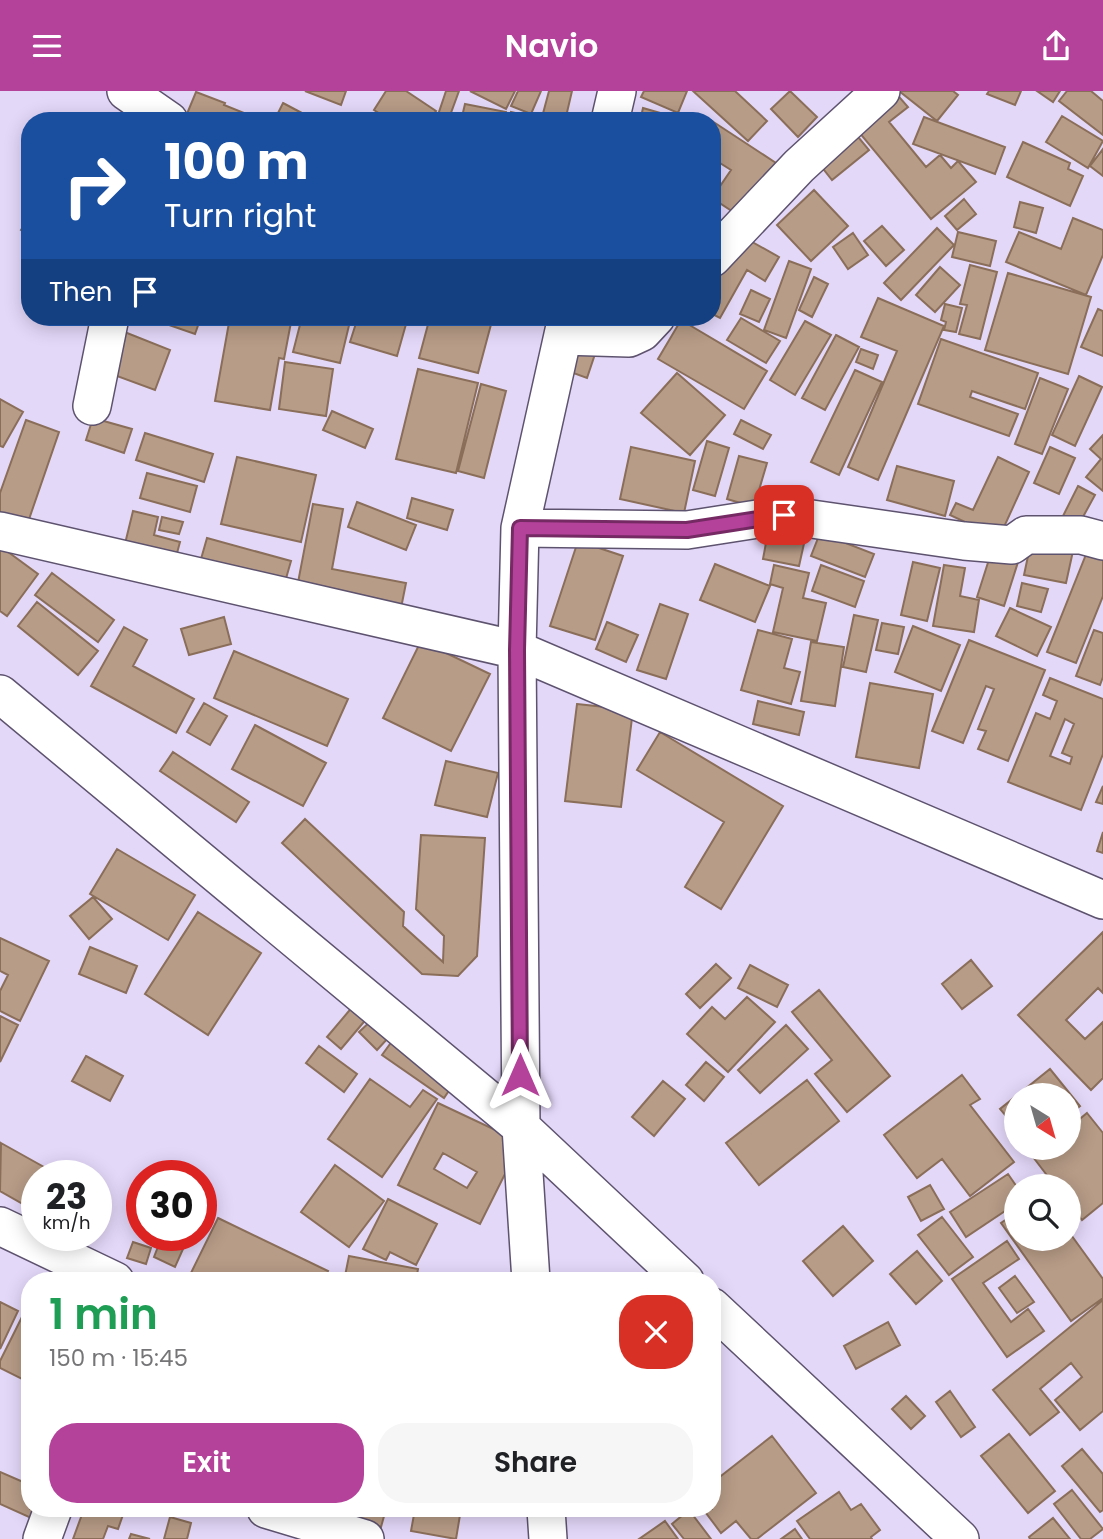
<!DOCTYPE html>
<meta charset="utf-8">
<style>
:root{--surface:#fff;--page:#f6f6f6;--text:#202124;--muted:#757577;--accent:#b4419a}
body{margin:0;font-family:Poppins,sans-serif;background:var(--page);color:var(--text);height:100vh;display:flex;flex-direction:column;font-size:26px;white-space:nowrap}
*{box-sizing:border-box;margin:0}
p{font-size:23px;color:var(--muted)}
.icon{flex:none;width:38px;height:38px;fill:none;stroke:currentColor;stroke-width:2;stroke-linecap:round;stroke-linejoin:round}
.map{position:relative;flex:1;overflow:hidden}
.drawer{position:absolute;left:21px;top:1181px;width:700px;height:245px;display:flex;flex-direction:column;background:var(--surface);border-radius:28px;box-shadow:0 4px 18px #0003}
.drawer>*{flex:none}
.top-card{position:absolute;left:21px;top:21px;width:700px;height:214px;border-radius:28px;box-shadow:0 4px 18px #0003;background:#1a4fa0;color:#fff;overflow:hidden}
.needle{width:46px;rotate:143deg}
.controls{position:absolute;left:1004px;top:992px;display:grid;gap:14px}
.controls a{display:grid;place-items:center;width:77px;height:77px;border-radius:50%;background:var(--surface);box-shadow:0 4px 18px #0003;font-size:35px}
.speed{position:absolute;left:21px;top:1069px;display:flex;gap:14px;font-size:35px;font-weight:700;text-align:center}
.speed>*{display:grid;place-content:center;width:91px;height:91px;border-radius:50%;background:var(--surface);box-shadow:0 4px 18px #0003;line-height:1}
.speed small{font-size:18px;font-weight:400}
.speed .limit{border:10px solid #d22;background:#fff;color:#111}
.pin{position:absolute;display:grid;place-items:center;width:60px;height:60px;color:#fff;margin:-30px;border-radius:14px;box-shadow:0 4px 10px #0006}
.me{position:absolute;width:77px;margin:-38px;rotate:0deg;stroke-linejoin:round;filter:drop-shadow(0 0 5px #0008)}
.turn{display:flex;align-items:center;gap:24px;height:147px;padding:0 28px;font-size:32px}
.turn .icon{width:91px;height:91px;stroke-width:2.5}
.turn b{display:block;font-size:49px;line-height:60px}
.then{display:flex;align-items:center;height:66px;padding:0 28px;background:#0003;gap:14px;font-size:26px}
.round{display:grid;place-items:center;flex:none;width:74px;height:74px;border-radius:28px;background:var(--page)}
.head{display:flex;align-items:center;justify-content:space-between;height:119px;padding:0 28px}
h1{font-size:42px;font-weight:600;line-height:52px;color:#1e9e55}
.primary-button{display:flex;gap:14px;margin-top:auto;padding:14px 28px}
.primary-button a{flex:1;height:80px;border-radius:28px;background:var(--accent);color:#fff;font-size:28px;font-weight:600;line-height:80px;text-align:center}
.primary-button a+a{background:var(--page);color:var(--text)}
header{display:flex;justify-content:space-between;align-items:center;height:91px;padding:0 28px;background:var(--accent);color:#fff;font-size:32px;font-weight:600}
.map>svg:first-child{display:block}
.building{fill:#b79c87;stroke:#8a6e59;stroke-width:2;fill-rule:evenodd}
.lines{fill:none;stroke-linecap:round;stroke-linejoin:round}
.minor-casing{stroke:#5e536f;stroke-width:40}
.minor{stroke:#fff;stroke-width:37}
.route-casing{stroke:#752a64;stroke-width:18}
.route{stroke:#b4419a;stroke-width:12}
</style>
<header><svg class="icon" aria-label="menu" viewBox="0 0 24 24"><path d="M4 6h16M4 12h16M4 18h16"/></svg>Navio<svg class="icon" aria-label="share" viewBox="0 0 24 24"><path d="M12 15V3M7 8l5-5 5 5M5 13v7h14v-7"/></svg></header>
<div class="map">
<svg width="1103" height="1448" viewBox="0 0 1103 1448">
<rect width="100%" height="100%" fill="#e4d8f9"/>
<path class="building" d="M305,0H346L341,14Z
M386,0H406L436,20L429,30H391L374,19Z
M446,0H459L448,30H436Z
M470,0H515L506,18Z
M518,0H541L531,23L511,15Z
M549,0H572L565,30H541Z
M644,0H687L678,22L641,6Z
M693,0H735L767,30L748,50Z
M790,0L817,26L798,46L771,18Z
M894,0L908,16L889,31L926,76L940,64L951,77L958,70L976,91L931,128L853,34Z
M899,0H953L958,4L937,30Z
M989,0H1021L1015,14L987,3Z
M1037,0H1060L1053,11Z
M1067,0H1091L1103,10V44L1059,10Z
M196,1L225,12L224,14L259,28V30H184Z
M283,12L317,30H274Z
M465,13L506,21L505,30H461Z
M643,17L688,30H640Z
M511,21L533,26L532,30H509Z
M1062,25L1103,50L1088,77L1046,51Z
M924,26L1005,56L995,83L913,53Z
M712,30L776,72L741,126L712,107L731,79L712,67Z
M854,41L869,59L832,89L817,70Z
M1023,51L1070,72L1068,78L1083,85L1070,115L1007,86Z
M1103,58V85L1090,75Z
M814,99L848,135L811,170L777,134Z
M964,108L976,123L957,139L945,125Z
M1020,111L1043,117L1036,142L1014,136Z
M30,126V145L21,139Z
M1073,127L1103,139V164L1086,204L1006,171L1019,141L1061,158Z
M882,135L904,159L886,175L864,150Z
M937,137L954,154L901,209L884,192Z
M958,141L996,150L990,175L952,166Z
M853,142L868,164L848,178L833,156Z
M738,143L779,166L765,190L747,179L720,227L712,223V188Z
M789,170L811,178L786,247L764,239Z
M970,174L997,181L980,248L959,243L967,214L960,213Z
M940,176L960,194L935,221L916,204Z
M1008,182L1091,206L1068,283L985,259Z
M814,186L828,193L812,226L799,219Z
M751,199L770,208L759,231L740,223Z
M878,207L944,235L878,389L848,376L897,260L861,246Z
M945,213L962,217L956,241L944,239L946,231L941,229Z
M1098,218L1103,220V265L1081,256Z
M146,226H201L195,243Z
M230,226H292L284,268L279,267L270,319L215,310Z
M302,226H351L340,272L293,261Z
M358,226H408L397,265L350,251Z
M430,226H493L478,282L419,267Z
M741,227L780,250L766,272L727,249Z
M681,229L767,280L744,318L658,268Z
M805,230L831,244L795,304L770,289Z
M122,240L170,259L155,299L106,281Z
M836,244L859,256L825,319L802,307Z
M941,248L1038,282L1025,318L972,300L970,306L1018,323L1009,345L918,313Z
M573,255L595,263L587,287L565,279Z
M861,258L878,264L873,278L856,271Z
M285,271L333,278L326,325L279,318Z
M418,278L478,292L456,382L396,368Z
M855,279L882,291L839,384L811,371Z
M677,282L725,324L690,364L641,322Z
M1079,285L1102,296L1075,355L1052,344Z
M1040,287L1068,298L1042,363L1015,353Z
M481,293L506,300L484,387L458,380Z
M0,308L23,321L3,356L0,355Z
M332,320L373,338L365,357L323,339Z
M93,327L132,338L124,362L86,349Z
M26,329L59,341L26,437L0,428V402Z
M741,329L771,344L763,358L734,343Z
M145,342L213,363L204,391L136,369Z
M1103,344V400L1086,386L1101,368L1090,358Z
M707,350L729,357L715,405L693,399Z
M631,356L695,370L684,422L620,408Z
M1050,356L1075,367L1059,403L1034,392Z
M739,365L767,372L754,416L727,408Z
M237,366L316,384L301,451L221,433Z
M998,366L1029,381L999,447L950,424L956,412L973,419Z
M897,375L954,390L945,425L887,409Z
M147,382L197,395L190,421L140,407Z
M1078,395L1095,404L1078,435L1062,427Z
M412,407L453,419L447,439L407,427Z
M357,411L416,434L406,459L348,436Z
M313,413L343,418L332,478L406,492L400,522L296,502Z
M133,420L158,426L154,444L180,451L173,477L122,465Z
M162,426L183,431L179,443L159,439Z
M768,441L805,448L799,475L763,468Z
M820,442L874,463L865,486L811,465Z
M207,447L291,470L283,498L199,475Z
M578,450L623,465L595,549L550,535Z
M1031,451L1073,460L1066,492L1024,484Z
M0,455L38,483L7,525L0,520Z
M992,459L1019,468L1004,515L977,506Z
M1087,461L1103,467V505L1076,572L1047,561Z
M913,471L940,477L927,530L901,524Z
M715,473L770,495L755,531L700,509Z
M774,474L809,482L803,507L826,512L817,550L773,541L783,497L770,493Z
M821,474L864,490L855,516L812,500Z
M944,474L965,477L960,505L979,509L974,541L933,535Z
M52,482L114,529L98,551L35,504Z
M1022,492L1048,498L1041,521L1017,515Z
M37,511L98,560L78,584L18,535Z
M660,513L688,523L666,588L637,579Z
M1010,517L1051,536L1037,565L996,545Z
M854,524L878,529L866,581L843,576Z
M224,526L231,553L189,564L181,538Z
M607,531L638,544L626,571L596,558Z
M882,532L904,536L898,563L876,559Z
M913,535L960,554L941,600L895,581Z
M124,536L147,549L133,575L194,608L176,642L91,595Z
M758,539L792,548L784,577L800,581L791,613L741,599Z
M1094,539L1103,542V586L1100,594L1076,585Z
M969,549L1045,579L1008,670L978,658L986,640L978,638L994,598L986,595L963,652L932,640Z
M421,550L490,583L451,660L383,627Z
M811,551L844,556L835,615L801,610Z
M234,560L348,608L327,655L214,607Z
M1050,587L1103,608V663L1081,719L1008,691L1036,622L1050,628L1057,610L1043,604ZM1065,628L1074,633L1062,662L1072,666L1070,673L1050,665Z
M870,592L933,603L919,677L856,666Z
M758,610L804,621L799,644L753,633Z
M204,612L227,625L210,654L187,641Z
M577,613L633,619L621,716L565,710Z
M255,634L326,672L303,715L232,678Z
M660,641L783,715L721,818L685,796L724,731L637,679Z
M173,661L249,711L236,731L160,680Z
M446,670L498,682L487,726L435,714Z
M1103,695V713L1096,711Z
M305,728L404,821L403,835L443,871L444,845L416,818L421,744L485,747L477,865L458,885L422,883L282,752Z
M1103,741V762L1097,760Z
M117,758L195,804L168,849L90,803Z
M93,806L112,828L89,848L70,825Z
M198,821L261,862L208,944L145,903Z
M1103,841V902L1098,897L1066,929L1085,948L1103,931V987L1091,999L1018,924Z
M0,847L49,870L20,930L0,920V900L8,884L0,880Z
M90,856L137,875L126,902L79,883Z
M971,869L992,895L962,918L942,893Z
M716,873L731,887L700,917L686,903Z
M750,874L788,894L777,916L738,897Z
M819,899L890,985L847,1021L815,983L832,969L792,921Z
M747,906L775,931L728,981L687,943L712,916L725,928Z
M354,914L368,926L341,958L327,946Z
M0,925L18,934L0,971Z
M372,929L389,946L377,959L359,941Z
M786,934L808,958L760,1002L738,979Z
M393,949L454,992L444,1007L382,964Z
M319,955L357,983L344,1001L306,972Z
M86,965L123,985L110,1010L72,990Z
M706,971L724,986L704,1010L686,994Z
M1050,978L1080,1015L1069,1024V1004H1017V1038L1000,1018Z
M962,984L980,1008L970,1014L1014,1071L970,1105L942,1068L917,1087L884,1044Z
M370,988L410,1016L423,999L437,1008L382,1086L328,1048Z
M807,989L839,1030L759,1094L726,1052Z
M663,990L685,1008L654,1045L632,1026Z
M438,1012L521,1051L480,1133L398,1094ZM443,1062L477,1081L467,1097L434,1078Z
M1087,1022L1103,1042V1112L1082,1129L1069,1112V1096H1056L1033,1066L1044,1057H1069V1037Z
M1,1052L60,1085H37V1121L0,1100Z
M335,1074L384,1110L349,1156L301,1121Z
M1008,1083L1017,1096V1112L966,1146L950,1121Z
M930,1094L944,1118L921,1130L908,1106Z
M388,1108L437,1133L416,1174L390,1161L386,1169L363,1158Z
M1017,1121V1148H1069V1141L1103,1188V1207L1071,1230L1001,1132Z
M942,1126L973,1166L949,1184L918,1144Z
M218,1127L328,1180L323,1190H193L188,1188Z
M843,1135L873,1170L833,1205L803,1170Z
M161,1148L183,1158L175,1176L154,1166Z
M1007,1150L1019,1168L983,1192L1011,1231L1028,1218L1044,1240L1007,1266L952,1188Z
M133,1151L151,1157L146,1173L127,1167Z
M917,1160L942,1190L916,1213L890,1183Z
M349,1165L418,1178L416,1190H344Z
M52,1180L72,1190H46Z
M1015,1185L1034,1211L1017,1222L999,1197Z
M1103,1209V1320L1080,1339L1055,1309L1082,1286L1071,1272L1040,1298L1059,1321L1030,1344L993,1299Z
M0,1211L18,1220L0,1258Z
M23,1224L30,1228V1292L0,1277V1270Z
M888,1231L900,1254L856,1278L844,1255Z
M950,1300L975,1336L961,1346L936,1311Z
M906,1305L925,1325L911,1338L892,1318Z
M1009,1343L1055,1400L1028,1422L981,1365Z
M772,1345L816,1402L757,1448H751L736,1430L721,1442L703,1418H712V1392Z
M1082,1358L1103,1383V1419L1100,1421L1062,1375Z
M0,1381L30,1394V1418H46L40,1431L0,1413Z
M1072,1399L1103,1438L1090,1448H1081L1054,1413Z
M839,1401L851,1419L861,1413L880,1439L871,1446L872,1448H810L797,1430Z
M84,1418H125L118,1438L108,1435L103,1448H73Z
M305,1418H386L381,1436Z
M415,1418H461L456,1448L411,1440Z
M689,1419L711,1448H684L672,1433Z
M170,1426L191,1432L187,1448H164Z
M1053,1427L1070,1448H1030L1029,1446Z
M665,1430L678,1448H639Z
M795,1438L802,1448H781Z
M131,1443L150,1448H129Z"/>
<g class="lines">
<g class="minor-casing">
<path id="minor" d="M126,0L169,30
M610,30L617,0
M712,167L799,75L881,0
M563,245L629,247L642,241L656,226
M92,315L110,226
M520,437L687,439L784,424L964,450L1012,454L1026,444H1081L1103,450
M0,440L517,559L1103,809
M0,603L521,1036L685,1190
M0,1135L115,1190
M531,1190L521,1036L517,559L520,437L567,226
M712,1216L960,1448
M266,1418L365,1448
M546,1418L548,1448
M42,1448L53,1418"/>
</g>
<use href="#minor" class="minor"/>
</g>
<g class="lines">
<g class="route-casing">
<path id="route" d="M520,984L517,559L520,437L687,439L784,424"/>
</g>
<use href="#route" class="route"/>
</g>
</svg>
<div class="controls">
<a><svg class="needle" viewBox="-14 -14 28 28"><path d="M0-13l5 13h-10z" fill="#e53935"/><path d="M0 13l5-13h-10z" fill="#757577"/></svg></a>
<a><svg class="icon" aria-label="search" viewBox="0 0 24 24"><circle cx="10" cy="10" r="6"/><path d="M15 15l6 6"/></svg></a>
</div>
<div class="speed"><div>23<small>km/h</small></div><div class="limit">30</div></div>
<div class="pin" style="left:784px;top:424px;background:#d93025"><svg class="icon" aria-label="arrive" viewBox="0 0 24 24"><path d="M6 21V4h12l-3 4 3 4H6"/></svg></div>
<svg class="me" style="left:520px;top:984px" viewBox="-20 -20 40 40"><path d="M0-17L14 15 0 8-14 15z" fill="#b4419a" stroke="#fff" stroke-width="4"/></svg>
<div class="top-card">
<div class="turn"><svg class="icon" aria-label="right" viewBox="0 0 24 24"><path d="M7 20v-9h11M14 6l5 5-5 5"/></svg><div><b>100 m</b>Turn right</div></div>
<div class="then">Then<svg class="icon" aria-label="arrive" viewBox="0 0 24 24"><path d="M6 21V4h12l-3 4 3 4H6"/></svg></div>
</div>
<section class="drawer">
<div class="head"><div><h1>1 min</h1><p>150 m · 15:45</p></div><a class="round" style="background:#d93025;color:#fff"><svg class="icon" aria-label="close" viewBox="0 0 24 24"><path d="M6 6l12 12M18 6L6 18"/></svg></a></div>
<div class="primary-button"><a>Exit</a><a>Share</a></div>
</section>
</div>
